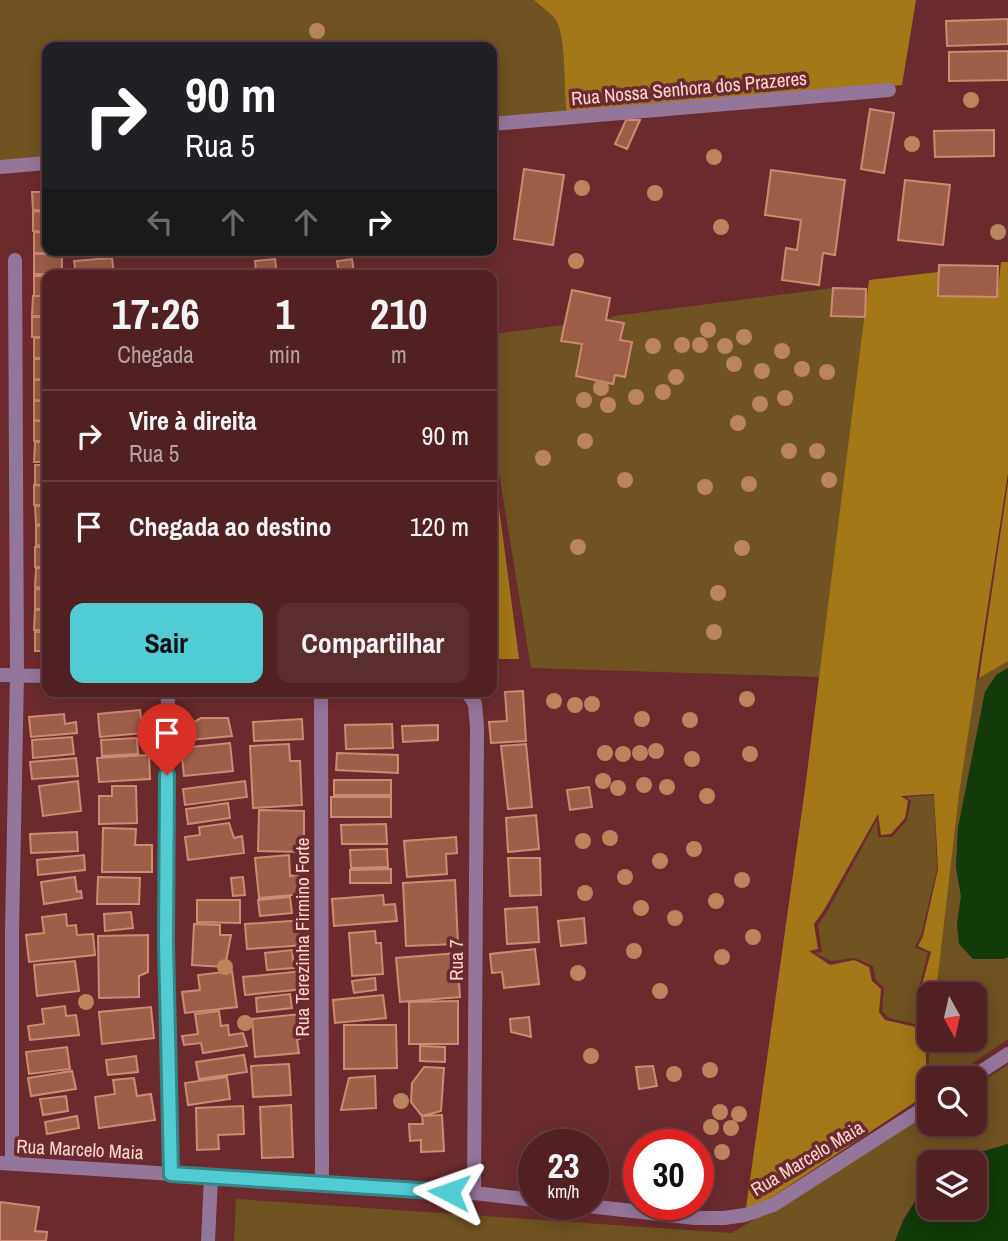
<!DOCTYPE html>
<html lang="pt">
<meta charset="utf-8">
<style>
:root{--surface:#502022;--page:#5a2d2f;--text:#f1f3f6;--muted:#b4a3a5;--line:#673e40;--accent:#51ccd3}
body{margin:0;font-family:"Archivo Narrow",sans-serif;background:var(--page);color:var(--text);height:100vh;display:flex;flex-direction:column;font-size:26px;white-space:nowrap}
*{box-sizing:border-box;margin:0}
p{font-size:23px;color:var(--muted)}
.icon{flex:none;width:38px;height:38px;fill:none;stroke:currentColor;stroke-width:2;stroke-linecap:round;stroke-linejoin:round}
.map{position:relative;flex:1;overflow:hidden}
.side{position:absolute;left:42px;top:270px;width:455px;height:427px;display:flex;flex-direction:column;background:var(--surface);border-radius:14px;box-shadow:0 4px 18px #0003,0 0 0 2px var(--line)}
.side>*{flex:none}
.banner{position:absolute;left:42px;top:42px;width:455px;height:214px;border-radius:14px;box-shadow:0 4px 18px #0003,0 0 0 2px var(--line);background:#202124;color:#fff;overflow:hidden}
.needle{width:46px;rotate:172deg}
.buttons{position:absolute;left:917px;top:982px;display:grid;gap:14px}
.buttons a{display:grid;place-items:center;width:70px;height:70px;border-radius:14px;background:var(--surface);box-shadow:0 4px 18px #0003,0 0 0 2px var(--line);font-size:35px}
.speed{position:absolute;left:518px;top:1129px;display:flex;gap:14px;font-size:35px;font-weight:700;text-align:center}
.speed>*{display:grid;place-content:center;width:91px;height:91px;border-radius:50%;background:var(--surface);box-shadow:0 4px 18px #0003,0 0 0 2px var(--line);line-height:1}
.speed small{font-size:18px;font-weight:400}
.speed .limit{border:10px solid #d22;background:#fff;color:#111}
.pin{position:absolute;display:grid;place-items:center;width:60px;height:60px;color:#fff;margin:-72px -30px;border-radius:50% 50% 50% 0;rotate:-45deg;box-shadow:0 0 7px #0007}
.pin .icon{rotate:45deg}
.me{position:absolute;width:77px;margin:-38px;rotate:274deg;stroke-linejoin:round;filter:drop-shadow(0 0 5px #0008)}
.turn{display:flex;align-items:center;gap:24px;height:147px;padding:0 28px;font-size:32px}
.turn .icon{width:91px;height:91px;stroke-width:2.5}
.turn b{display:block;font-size:49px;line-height:60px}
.lanes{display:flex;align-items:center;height:66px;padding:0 28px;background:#0003;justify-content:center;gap:35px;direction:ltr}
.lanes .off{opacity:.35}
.eta{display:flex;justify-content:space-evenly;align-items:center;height:119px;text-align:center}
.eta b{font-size:42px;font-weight:700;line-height:49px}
.cta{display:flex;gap:14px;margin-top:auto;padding:14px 28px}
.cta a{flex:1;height:80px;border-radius:14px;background:var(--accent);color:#111;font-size:28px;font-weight:700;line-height:80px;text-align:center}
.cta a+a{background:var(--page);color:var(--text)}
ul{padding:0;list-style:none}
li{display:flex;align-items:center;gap:21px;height:91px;padding:0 28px;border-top:2px solid var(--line)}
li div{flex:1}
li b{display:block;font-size:26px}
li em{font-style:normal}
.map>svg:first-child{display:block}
.green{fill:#6f5321}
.forest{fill:#a47718}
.water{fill:#123a0a}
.building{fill:#9e5e47;stroke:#cf8a72;stroke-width:2}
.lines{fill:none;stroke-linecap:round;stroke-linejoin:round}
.minor{stroke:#95769b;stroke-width:14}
.tree{fill:#ba855d}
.route-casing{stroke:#358589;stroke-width:18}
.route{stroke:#51ccd3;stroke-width:12}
.labels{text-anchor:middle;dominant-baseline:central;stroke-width:7;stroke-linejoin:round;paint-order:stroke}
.street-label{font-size:19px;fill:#fcd4d2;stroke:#6b2b2e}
</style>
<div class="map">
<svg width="1008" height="1241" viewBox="0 0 1008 1241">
<rect width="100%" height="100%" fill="#6b2b2e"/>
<path class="green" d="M0,0H534C540,6 550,12 555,19C567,35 563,91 567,114L492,121V47H47V161L0,165Z
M833,288L832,316L865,317L822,677L531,668L492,431V334L564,325L561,340L582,344L576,376L613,384L615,375L625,376L632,343L620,340L624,323L606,320L614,316Z
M1008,653V668L1004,670L985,692L958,828L956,867L961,896L957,925L1003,959L1008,957V1039L951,1078H929V1093L927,1094L930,1040H975V994H934L938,976L965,738L974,684L991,664Z
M934,795L937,869L921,935L915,947L928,953L915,1002L929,1003L928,1027L889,1018L882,1011L884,988L876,980L873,966L855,958L831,961L815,953L822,952L818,925L827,912L877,820L878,837H892L907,820L911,801L906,797Z
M1008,1065V1144L974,1154L962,1162H929V1183L924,1187L903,1220L895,1241H234L236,1199L732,1233L929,1113V1124H975V1086Z"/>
<path class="forest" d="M534,0H916L902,85L567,114C563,91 567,35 555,19C550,12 540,6 534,0Z
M1001,262H1008V473L959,794L938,976L934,994H929V1000L918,999L931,952L918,946L923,936L938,869L934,794L901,796L908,801L905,818L891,834L881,835L878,814L824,910L814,924L818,949L809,951L830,965L854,960L869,967L872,981L881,989L879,1012L885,1020L925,1029L927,1094L745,1215L805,789L869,280L938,272V296L997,297Z
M492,454L519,659H492Z
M1008,482V661L979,678Z"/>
<path class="water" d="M1008,668V957L1003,959H973L959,944L957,925L961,896L956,867L958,828L985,692L996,675Z
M1008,1144V1241H895L903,1221L924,1187L929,1183V1208H975V1162H962L974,1154Z"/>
<path class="building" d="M1008,19V44L947,46L946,21Z
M1008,51V80L949,81V52Z
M870,109L894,113L884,173L861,169Z
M626,120H640L627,149L615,144Z
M994,130V156L935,157L934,131Z
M524,169L564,175L553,245L514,239Z
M771,170L845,180L835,255L823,253L819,285L782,280L786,248L797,250L801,220L765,215Z
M905,180L950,185L943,245L898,240Z
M32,192H47V211L33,210Z
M33,211L47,212V232L33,231Z
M34,232L47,233V250H62V253H34Z
M34,254H62V274H34Z
M112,258L114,275H76L74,261Z
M275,259L277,275H266L265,270L256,271L255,261Z
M352,259L354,272L339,274L337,261Z
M939,265L998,266L997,297L938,296Z
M34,276H47V296H34Z
M833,288L866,289L865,317L831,316Z
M572,290L610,298L606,320L624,323L620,340L632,342L625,377L615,375L613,384L576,376L582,344L561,341Z
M33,296H47V316H32Z
M32,317H47V337H32Z
M34,338H47V358H34Z
M34,359H47V380L34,379Z
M34,380H47V401L34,400Z
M34,401H47V421L34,420Z
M34,421H47V441H34Z
M35,442H47V462H34Z
M35,465H47V485H35Z
M34,485L47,486V505H34Z
M35,506H47V525L36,524Z
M36,526H47V546L36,545Z
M35,547H47V567H35Z
M36,568H47V588L35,587Z
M35,589L47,590V609H35Z
M35,610H47V630H34Z
M35,632H47V651H35Z
M523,691L526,741L491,743L489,722L507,721L505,692Z
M140,710L143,733L100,737L98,714Z
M64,714L65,724L76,722L77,733L31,737L29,717Z
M201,718H228L232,736L190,740V724Z
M302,719L303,739L254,741L253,722Z
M392,724L393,748L346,749L345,725Z
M438,725V740L403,742L402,726Z
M72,737L74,754L33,758L32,740Z
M137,738L138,754L102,756L101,740Z
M230,743L233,771L184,776L181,748Z
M289,744L290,761H300L302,805L253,808L250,746Z
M526,744L532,807L508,809L501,746Z
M337,753L398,755V773L336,770Z
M149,755L150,779L99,782L97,758Z
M76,758L78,776L32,779L30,762Z
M334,780H391V795H334Z
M78,781L81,811L43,816L39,786Z
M245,781L247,797L185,805L183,789Z
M112,786H136L137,823L99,824V796H112Z
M589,787L592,807L570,810L567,790Z
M331,797H391V817H331Z
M228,803L230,818L188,824L186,809Z
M259,810L304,811V852L258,851Z
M536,815L539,849L508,852L506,818Z
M229,823L234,838L242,836L244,853L188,860L185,837L200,835L199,827Z
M386,824L387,844H342L341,825Z
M103,828L136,829L135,845H152V872H102Z
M77,832L78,851L31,853L30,834Z
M456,837L457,853L446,854L447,874L407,877L404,841Z
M387,849L388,867L351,868L350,850Z
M84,855L85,870L38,875L37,860Z
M289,855L290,876L302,874L303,894L259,898L255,858Z
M508,858H540L541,895L510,896Z
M391,869V883H350V870Z
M75,877L77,892L81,891L82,898L44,904L41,882Z
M98,877L140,878L139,904H97Z
M243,877L245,895L233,896L231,878Z
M455,880L458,944L406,946L403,883Z
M383,895L384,905L395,904L397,921L334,926L332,899Z
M290,897L292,913L260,916L258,900Z
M197,900H240V923L197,922Z
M537,907L539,942L507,944L505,909Z
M131,912L133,928L105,931L104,914Z
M66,914L67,926L76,925L77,935L93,934L95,955L29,962L26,935L44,933L42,917Z
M584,918L586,943L561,946L558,921Z
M305,920L307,945L247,949L245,924Z
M194,924L220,925V935H231L225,967L192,965Z
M375,931L376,943H381L383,974L352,976L349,933Z
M148,935V972L139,976V997L99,998L98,936Z
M535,949L539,984L504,988L502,972L492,973L490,954Z
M292,950L294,968L267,970L265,953Z
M457,953L460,997L400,1002L396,958Z
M75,961L79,991L37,996L34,965Z
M232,971L237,1007L185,1013L182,992L200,990L198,975Z
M303,971L305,989L245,995L243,977Z
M375,978L376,990L354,993L352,981Z
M290,994L292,1008L257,1012L256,998Z
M383,995L386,1018L335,1023L333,1000Z
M458,1001V1044H409V1002Z
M65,1006L66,1016L76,1015L79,1035L30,1040L28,1026L44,1024L42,1009Z
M151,1007L154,1038L102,1044L99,1012Z
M219,1011L221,1026L228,1025L229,1035L243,1033L247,1046L203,1053L201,1043L184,1045L182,1036L198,1034L195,1014Z
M301,1014L304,1037L297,1040L299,1053L255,1057L252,1019Z
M529,1017L531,1037L511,1032L510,1019Z
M344,1025H396L397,1068L344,1069Z
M420,1046L445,1047V1062L420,1061Z
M67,1047L70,1069L29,1074L26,1052Z
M244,1055L247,1072L199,1079L196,1062Z
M136,1056L138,1072L108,1075L106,1060Z
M289,1064L291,1095L253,1097L251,1066Z
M653,1066L657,1086L639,1089L636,1067Z
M424,1067L444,1068L441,1111L422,1116L411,1102L412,1083Z
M72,1071L76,1089L31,1096L28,1078Z
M375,1076L376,1108L341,1110L349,1078Z
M227,1077L230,1099L188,1105L185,1083Z
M134,1078L137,1096L151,1094L155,1120L99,1128L95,1097L115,1094L113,1080Z
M66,1096L68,1111L43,1115L40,1099Z
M291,1105L293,1157L262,1158L260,1107Z
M243,1106L244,1134L218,1135L219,1149L197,1150L196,1108Z
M442,1115L444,1151L421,1152V1140L410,1141L409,1124H423L422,1116Z
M77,1116L79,1128L47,1134L45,1122Z
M0,1202L39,1207L35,1231L47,1232L46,1241H0Z"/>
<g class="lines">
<path class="minor" d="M492,124L889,90
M0,167L47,163
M0,675L47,676
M168,691L165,943L171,1174
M321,691L322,1184
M467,691L475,704L477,727L474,1193
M971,1078L1008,1054
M0,1163L474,1193L534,1200
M12,1164V931L17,675L15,260
M570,1204L695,1218H724L745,1215L773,1205L929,1105
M208,1241L211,1177"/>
</g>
<g class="tree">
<circle cx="317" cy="31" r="8"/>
<circle cx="971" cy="100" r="8"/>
<circle cx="912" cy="144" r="8"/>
<circle cx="714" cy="157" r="8"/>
<circle cx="582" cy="188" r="8"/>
<circle cx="655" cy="193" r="8"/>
<circle cx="721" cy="227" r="8"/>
<circle cx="998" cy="232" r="8"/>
<circle cx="576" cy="261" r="8"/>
<circle cx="708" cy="330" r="8"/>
<circle cx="744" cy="337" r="8"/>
<circle cx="682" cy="345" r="8"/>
<circle cx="700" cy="345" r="8"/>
<circle cx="653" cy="346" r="8"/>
<circle cx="725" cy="346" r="8"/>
<circle cx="782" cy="351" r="8"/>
<circle cx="734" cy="364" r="8"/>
<circle cx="802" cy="369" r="8"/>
<circle cx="762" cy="371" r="8"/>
<circle cx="827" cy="372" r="8"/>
<circle cx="676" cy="377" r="8"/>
<circle cx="601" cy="388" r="8"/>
<circle cx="663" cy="392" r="8"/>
<circle cx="636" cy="397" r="8"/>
<circle cx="785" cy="398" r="8"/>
<circle cx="584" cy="400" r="8"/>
<circle cx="760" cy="404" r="8"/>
<circle cx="608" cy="405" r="8"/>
<circle cx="738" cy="423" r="8"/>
<circle cx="585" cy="441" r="8"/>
<circle cx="789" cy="451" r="8"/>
<circle cx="817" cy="451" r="8"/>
<circle cx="543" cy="458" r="8"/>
<circle cx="625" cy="480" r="8"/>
<circle cx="829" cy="480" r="8"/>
<circle cx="749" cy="484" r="8"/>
<circle cx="705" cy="487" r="8"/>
<circle cx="578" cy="547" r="8"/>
<circle cx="742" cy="548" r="8"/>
<circle cx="718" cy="593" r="8"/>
<circle cx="714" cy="632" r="8"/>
<circle cx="747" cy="699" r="8"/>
<circle cx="554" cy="701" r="8"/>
<circle cx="592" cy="704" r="8"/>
<circle cx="575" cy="705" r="8"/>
<circle cx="642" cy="719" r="8"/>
<circle cx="690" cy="720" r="8"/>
<circle cx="154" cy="739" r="8"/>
<circle cx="656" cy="751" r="8"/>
<circle cx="605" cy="753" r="8"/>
<circle cx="640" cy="753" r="8"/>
<circle cx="623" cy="754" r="8"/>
<circle cx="750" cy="754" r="8"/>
<circle cx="692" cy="759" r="8"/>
<circle cx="603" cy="781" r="8"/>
<circle cx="644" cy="785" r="8"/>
<circle cx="667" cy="787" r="8"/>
<circle cx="618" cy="788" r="8"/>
<circle cx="707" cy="796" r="8"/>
<circle cx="610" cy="838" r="8"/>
<circle cx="583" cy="841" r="8"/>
<circle cx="694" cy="849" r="8"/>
<circle cx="660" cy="861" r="8"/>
<circle cx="625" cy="877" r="8"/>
<circle cx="742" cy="880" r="8"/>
<circle cx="585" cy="893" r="8"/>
<circle cx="716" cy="901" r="8"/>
<circle cx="641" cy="908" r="8"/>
<circle cx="675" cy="918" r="8"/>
<circle cx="753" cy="937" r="8"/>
<circle cx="634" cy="951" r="8"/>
<circle cx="722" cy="957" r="8"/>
<circle cx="225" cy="967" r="8"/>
<circle cx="578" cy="973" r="8"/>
<circle cx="660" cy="991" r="8"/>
<circle cx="86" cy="1002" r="8"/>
<circle cx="245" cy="1023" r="8"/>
<circle cx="591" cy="1056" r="8"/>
<circle cx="710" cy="1070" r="8"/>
<circle cx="674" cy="1074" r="8"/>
<circle cx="401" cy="1101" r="8"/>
<circle cx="720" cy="1112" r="8"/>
<circle cx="739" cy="1114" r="8"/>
<circle cx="711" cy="1127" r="8"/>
<circle cx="731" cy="1128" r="8"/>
<circle cx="722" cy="1152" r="8"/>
</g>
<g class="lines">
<g class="route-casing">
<path id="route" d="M167,775L166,943L171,1174L449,1192"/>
</g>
<use href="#route" class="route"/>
</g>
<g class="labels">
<g class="street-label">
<text transform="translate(689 88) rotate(-5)">Rua Nossa Senhora dos Prazeres</text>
<text transform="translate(302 937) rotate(-90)">Rua Terezinha Firmino Forte</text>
<text transform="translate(456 960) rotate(-90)">Rua 7</text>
<text transform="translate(80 1149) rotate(3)">Rua Marcelo Maia</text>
<text transform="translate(807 1158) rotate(-31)">Rua Marcelo Maia</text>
</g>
</g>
</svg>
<div class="buttons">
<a><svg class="needle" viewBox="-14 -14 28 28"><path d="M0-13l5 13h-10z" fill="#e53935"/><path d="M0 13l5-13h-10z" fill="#b4a3a5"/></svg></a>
<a><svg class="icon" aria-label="search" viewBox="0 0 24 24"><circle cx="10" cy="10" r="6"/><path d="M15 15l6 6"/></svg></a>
<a><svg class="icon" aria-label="layers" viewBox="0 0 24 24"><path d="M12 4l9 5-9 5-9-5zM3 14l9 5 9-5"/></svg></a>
</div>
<div class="speed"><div>23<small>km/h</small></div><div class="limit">30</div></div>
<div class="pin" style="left:167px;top:775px;background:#d93025"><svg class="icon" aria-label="arrive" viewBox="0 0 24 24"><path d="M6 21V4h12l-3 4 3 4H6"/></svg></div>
<svg class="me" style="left:449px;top:1192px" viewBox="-20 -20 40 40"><path d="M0-17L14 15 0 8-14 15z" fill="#51ccd3" stroke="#fff" stroke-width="4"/></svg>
<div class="banner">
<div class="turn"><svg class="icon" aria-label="right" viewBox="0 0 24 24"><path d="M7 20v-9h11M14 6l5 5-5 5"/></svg><div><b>90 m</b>Rua 5</div></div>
<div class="lanes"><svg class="icon off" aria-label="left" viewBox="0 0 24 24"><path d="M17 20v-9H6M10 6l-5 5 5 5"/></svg><svg class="icon off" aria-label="ahead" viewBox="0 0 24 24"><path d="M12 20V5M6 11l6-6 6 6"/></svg><svg class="icon off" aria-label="ahead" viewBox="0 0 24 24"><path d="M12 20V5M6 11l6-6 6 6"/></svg><svg class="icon" aria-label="right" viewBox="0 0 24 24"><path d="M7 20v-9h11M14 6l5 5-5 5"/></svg></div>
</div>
<section class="side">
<div class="eta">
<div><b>17:26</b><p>Chegada</p></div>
<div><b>1</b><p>min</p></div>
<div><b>210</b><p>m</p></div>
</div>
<ul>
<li><svg class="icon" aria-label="right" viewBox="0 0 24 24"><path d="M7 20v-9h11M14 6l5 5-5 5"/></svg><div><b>Vire à direita</b><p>Rua 5</p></div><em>90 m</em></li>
<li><svg class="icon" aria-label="arrive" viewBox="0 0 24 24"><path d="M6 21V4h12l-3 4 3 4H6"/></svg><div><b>Chegada ao destino</b></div><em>120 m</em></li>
</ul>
<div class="cta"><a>Sair</a><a>Compartilhar</a></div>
</section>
</div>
